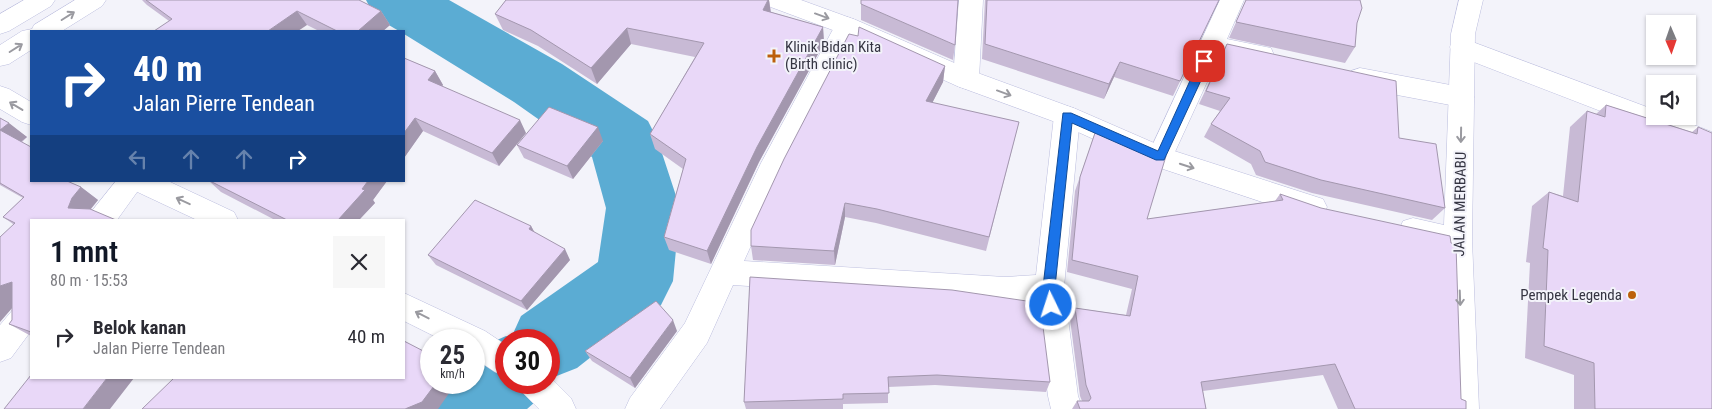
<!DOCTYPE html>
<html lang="id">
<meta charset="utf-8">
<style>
:root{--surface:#fff;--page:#f7f7f7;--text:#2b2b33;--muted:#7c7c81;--accent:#111827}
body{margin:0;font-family:"Roboto Condensed",sans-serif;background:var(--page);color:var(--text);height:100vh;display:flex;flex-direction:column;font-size:19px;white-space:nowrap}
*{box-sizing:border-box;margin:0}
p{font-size:16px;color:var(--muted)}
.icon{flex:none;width:28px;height:28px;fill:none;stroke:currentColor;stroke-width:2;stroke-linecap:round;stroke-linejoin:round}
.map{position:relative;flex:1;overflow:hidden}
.sheet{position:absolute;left:30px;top:219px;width:375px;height:160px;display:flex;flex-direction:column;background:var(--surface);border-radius:0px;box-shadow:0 1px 4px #0004}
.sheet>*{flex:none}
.banner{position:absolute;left:30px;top:30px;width:375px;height:152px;border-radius:0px;box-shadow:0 1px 4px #0004;background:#1a4fa0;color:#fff;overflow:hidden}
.needle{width:32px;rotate:178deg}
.tools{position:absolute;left:1646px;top:15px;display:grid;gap:10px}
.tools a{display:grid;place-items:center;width:50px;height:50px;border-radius:0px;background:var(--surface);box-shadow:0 1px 4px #0004;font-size:25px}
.speed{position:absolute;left:420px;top:329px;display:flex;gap:10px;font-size:25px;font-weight:700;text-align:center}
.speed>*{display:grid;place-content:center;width:65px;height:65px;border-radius:50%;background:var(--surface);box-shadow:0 1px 4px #0004;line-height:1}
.speed small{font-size:12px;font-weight:400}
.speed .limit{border:8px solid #d22;background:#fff;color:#111}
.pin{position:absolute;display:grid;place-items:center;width:42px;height:42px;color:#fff;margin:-21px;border-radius:10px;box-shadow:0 2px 8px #0006}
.me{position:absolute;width:55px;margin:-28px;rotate:356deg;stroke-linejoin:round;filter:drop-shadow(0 0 4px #0008)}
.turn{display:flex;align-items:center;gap:18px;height:105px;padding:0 20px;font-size:22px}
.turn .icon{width:65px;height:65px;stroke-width:2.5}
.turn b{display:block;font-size:35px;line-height:42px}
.lanes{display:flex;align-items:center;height:48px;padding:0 20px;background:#0003;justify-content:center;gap:25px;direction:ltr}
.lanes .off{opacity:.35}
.round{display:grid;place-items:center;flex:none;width:52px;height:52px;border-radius:0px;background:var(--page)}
.head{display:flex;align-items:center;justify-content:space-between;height:85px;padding:0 20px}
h1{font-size:30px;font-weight:600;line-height:38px;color:var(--accent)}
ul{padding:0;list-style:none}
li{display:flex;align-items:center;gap:15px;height:65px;padding:0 20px}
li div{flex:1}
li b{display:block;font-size:19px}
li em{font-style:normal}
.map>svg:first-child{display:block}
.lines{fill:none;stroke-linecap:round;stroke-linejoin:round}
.river{fill:#5bacd3;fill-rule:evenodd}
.street-casing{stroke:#bbbdde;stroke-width:1}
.secondary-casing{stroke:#bbbdde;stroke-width:1}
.street{fill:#fff;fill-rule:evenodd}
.secondary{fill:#fff;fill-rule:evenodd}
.wall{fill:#c8bad5}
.shaded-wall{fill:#a397ae}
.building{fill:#e9d8f8;stroke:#a397ae}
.oneway{stroke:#9a9aa0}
.route{fill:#1a73e8;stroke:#114b97}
.poi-dot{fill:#bc600c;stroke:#f3f3fa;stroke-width:2}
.labels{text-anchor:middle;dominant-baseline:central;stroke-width:4;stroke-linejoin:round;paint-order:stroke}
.poi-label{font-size:15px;fill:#353542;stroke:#f3f3fa;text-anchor:start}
.street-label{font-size:15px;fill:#353542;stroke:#f3f3fa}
</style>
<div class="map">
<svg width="1712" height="409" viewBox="0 0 1712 409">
<rect width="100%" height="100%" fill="#f3f3fa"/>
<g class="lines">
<path class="river" d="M366,0H449L562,64L648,121L658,141L680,208L673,281L661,305L605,346L577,368L549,379V340H506V382H544L535,402L527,409H419L431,381V382H474V350L506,336L511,338L521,316L598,262L606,208L592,157L514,102L404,34V31H399L375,17Z"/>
<g class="street-casing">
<path id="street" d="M75,0H106L102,6L62,31H31V50L9,64L0,66V45L22,31L32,29L34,25Z
M959,0H983L979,79L975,86L966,89L957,86L953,79Z
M1220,0H1244L1227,39L1271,48L1274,55L1271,62L1262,64L1219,56L1169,165L1160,168L1151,165L1147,157Z
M847,17L856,20L859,26L784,173L744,261L1005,277L1036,275L1054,116L1058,109L1067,106L1076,109L1080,116L1064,287L1078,396L1083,409H1051L1048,396L1036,301L1005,303L733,285L707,343L660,409H625L630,398L685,323L761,163L838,20Z
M1462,38L1655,110V116H1671L1712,132V154L1453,54L1450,47L1453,40Z
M1360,68L1461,87L1470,90L1474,97L1470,104L1461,107L1360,88L1351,85L1347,78L1351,71Z
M116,181H145L117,220H87L91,212Z
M31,296V331L11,358L0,362V325L21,300Z"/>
</g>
<g class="secondary-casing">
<path id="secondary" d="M24,0H55L51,6L9,31L0,34V14Z
M764,0H801L856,20L975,72L1076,109L1168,149L1323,199L1327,207L1323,215L1313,219L1151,165L1058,123L957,86L838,32L768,6Z
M1459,0H1483L1475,34L1472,240L1479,409H1447L1444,249L1403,239L1399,230L1403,221L1413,218L1444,225L1451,34Z
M0,86L9,89L31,102V125L22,122L0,109Z
M128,181H168L234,212L238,220H197L131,189Z
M404,293L485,331L506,345V376L495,372L474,358V340H442L404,321Z
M549,376L571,398L576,409H539L522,392L518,382H549Z"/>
</g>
<use href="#street" class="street"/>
<use href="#secondary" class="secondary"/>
</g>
<path class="wall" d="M142,0H359L381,11L390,25L383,31H319L307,25L169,21L147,5Z
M506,0H769L771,12L823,27L824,43L759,162L711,264L669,250L664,237L683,169L655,149L650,134L695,57L631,44L597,84L538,46L503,30L495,14Z
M985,0H1219L1173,96L1114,77L1104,99L982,59Z
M1246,0H1360L1357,23L1355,47L1345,63L1229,38Z
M861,4L955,45L953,60L861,20Z
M1227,44L1399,138L1445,208L1432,220L1312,193L1256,175L1251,164L1204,137L1211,124L1220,111L1199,104Z
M404,58L435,71L443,85L442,86L526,133L499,166L423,131L404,158Z
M945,66L943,82L932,103L1019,122L986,251L876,223L845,217L835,265L753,260L751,246Z
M1606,105L1692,132L1698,127L1712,409H1574V375L1525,358L1530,263L1526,262L1532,206L1549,192L1563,196L1570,127L1587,111L1596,114Z
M0,118L27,137L22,142L72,181L71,183L81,187L98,200L91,209L31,220V336L9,324L12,320L13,224L3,217L23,198L0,185Z
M1096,130L1147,219L1275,201L1280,194L1461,399L1466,409H1338L1323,375L1203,391L1206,409H1072L1077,401H1082L1080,396L1070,319L1075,308L1126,315L1132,289L1067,272L1075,191Z
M603,141L573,179L524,158L517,145Z
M209,181H387L373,200L375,203L359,220H275L221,192Z
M531,226L535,233L570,260L527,310L436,265L428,255Z
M750,277L1050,382L1046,392L935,385L888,387V403L843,404V409H746L744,402Z
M677,331L635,388L592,361L585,351Z"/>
<path class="shaded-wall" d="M768,0H769L771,15L763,10Z
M297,11L307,25L298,31H268Z
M381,11L390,25L383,31H358Z
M823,27L824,43L759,162L711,264L707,251L757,147Z
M627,28L631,44L597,84L591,68Z
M1120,62L1114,77L1104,99L1109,84Z
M945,66L943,82L925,117L926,101Z
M435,71L443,85L436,93L428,80Z
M415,118L423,131L404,158V133Z
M520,120L526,133L499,166L492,153Z
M9,123L27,137L18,144L0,130Z
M598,127L603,141L573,179L567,166Z
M368,181H387L373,200L375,203L359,220H338Z
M81,187L98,200L89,211L68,208L72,198Z
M845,203V217L835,265L834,251Z
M531,226L537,237L529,229Z
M565,249L570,260L527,310L521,301Z
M12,282L20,299L0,322V286Z
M673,320L677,331L635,388L630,378Z
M107,378H134L110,409H83Z
M437,382H457L438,409H405Z"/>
<path class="building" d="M146,0H359L381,11L358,31H337L297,11L268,31H154L172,19Z
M506,0H768L763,10L823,27L757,147L707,251L664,237L686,159L650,134L704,43L627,28L591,68L531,30L495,14Z
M861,0H958L955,45L861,4Z
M987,0H1219L1180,81L1120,62L1109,84L985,44Z
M1246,0H1360L1362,8L1357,23L1355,47L1236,22Z
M859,27L945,66L926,101L1019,122L989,237L877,209L845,203L834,251L751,246V230L784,159L849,34L858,36Z
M1227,44L1396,81L1399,138L1436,144L1445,208L1321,180L1265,162L1260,151L1211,124L1230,98L1206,91Z
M404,58L435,71L428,80L520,120L492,153L415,118L404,133Z
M1606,105L1697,134L1698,127L1712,133V409H1595L1594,363L1544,346L1548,250L1543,248L1549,192L1578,202L1587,111L1605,117Z
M549,107L598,127L567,166L517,145Z
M0,118L9,123L0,130L31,147V181H67L81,187L72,198L68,208L90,209L116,220H31V332L9,324L12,320V282L0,286V237L15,223L3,217L24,197L0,183Z
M1096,130L1133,142L1166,156L1147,219L1283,200L1280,194L1321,208L1450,236L1451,243L1456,245L1461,399L1466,401V409H1355L1335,364L1201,382L1206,409H1080L1077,401H1089L1091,398L1086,385L1075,308L1130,316L1138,276L1072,260L1080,177Z
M210,181H368L362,189L365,190L338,220H287Z
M475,200L531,226L529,229L565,249L521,301L428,255Z
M750,277L952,290L1040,303L1050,382L937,375L888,377L889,393L843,394V399L744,402Z
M656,301L673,320L630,378L585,351Z
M404,341L431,355V382H437L422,402L405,409H142L174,378H404Z
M31,375V378H107L83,409H4Z"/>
<defs><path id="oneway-shaft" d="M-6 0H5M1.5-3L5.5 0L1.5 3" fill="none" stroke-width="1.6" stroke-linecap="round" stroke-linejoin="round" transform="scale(1.25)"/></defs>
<g class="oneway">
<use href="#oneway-shaft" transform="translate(68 16) rotate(-32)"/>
<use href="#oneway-shaft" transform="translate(822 16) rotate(20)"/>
<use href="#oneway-shaft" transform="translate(16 48) rotate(-32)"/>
<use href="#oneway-shaft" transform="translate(1004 93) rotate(20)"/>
<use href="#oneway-shaft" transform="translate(16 106) rotate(-149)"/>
<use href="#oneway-shaft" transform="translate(1461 135) rotate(91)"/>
<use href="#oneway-shaft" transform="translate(1187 166) rotate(18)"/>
<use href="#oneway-shaft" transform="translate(183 201) rotate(-155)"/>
<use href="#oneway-shaft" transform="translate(1460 298) rotate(88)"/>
<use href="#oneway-shaft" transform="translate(422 315) rotate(-153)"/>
</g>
<path class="route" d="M1204,57L1210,61L1164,160H1156L1072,123L1055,287L1057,305L1056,309L1051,311L1047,309L1043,287L1063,113H1071L1158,151L1199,61Z"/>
<g class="poi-dot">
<path d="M771.5 48.5h5v5h5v5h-5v5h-5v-5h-5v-5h5z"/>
<circle cx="1632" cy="295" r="5"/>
</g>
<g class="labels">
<g class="poi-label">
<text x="785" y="47">Klinik Bidan Kita<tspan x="785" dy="17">(Birth clinic)</tspan></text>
<text x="1622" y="295" text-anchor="end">Pempek Legenda</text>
</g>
<g class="street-label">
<text transform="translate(1460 204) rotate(-89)">JALAN MERBABU</text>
</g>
</g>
</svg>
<div class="tools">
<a><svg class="needle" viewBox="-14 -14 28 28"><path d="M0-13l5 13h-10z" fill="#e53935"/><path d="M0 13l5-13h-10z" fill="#7c7c81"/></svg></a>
<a><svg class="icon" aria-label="sound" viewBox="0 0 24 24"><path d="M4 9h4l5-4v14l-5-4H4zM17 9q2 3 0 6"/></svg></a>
</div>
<div class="speed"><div>25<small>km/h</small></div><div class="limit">30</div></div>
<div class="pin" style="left:1204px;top:61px;background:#d93025"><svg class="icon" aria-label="arrive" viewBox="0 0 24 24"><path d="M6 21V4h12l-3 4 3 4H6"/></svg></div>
<svg class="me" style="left:1051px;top:305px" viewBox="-20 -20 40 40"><circle r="17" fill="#1a73e8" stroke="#fff" stroke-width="3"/><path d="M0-11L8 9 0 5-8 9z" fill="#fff"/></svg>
<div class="banner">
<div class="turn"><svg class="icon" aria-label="right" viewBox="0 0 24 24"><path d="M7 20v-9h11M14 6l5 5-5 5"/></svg><div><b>40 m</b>Jalan Pierre Tendean</div></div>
<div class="lanes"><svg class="icon off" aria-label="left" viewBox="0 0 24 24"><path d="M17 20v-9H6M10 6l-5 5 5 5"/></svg><svg class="icon off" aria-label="ahead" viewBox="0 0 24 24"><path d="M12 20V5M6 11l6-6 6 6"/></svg><svg class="icon off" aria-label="ahead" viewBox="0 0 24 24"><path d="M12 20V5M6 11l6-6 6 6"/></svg><svg class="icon" aria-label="right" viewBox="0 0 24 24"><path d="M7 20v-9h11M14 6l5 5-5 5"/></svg></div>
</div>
<section class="sheet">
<div class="head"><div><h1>1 mnt</h1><p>80 m · 15:53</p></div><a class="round"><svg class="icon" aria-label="close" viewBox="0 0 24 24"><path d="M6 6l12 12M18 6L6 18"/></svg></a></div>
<ul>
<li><svg class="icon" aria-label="right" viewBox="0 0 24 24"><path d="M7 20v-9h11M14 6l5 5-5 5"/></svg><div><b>Belok kanan</b><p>Jalan Pierre Tendean</p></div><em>40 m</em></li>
</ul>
</section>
</div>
